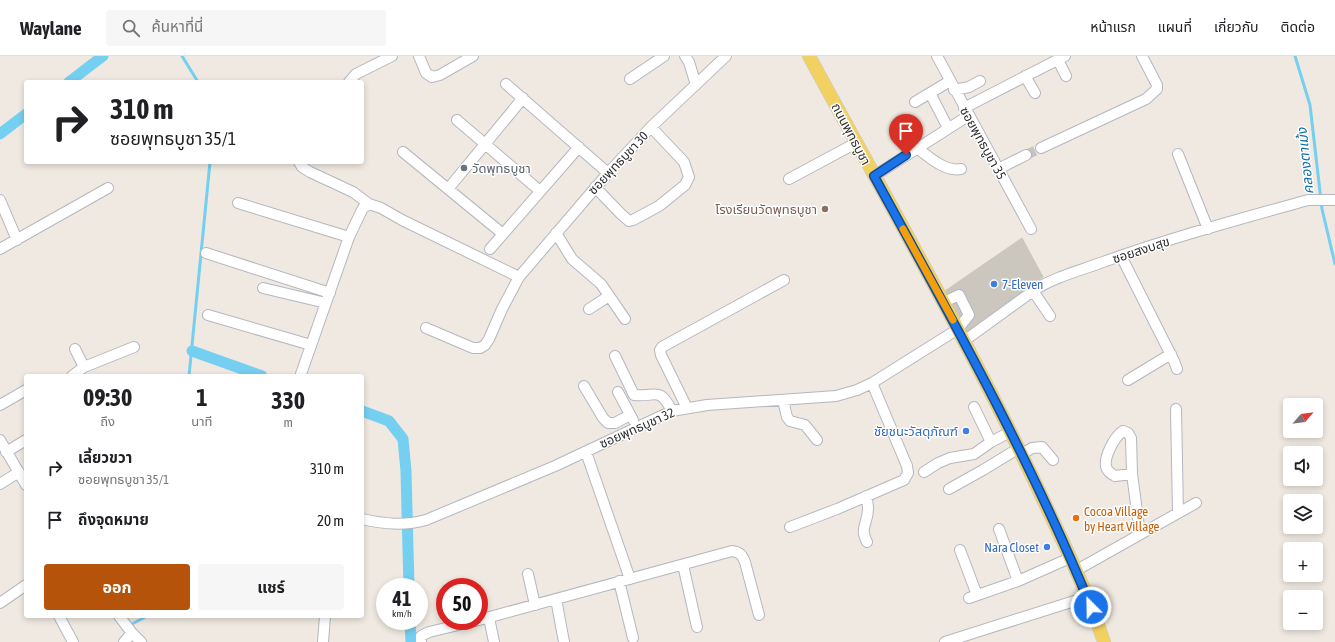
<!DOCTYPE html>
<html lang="th">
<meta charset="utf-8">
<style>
:root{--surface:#fff;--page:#f6f6f6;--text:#202124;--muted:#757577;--line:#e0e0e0;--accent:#b45309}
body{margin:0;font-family:"Asap Condensed","Noto Sans Thai",sans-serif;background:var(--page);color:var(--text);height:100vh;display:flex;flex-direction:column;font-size:15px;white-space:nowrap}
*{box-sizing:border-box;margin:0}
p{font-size:13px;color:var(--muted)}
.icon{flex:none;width:22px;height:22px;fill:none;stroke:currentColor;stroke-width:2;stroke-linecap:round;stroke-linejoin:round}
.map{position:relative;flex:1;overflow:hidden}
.drawer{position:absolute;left:24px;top:318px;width:340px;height:244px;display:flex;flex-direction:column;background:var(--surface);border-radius:4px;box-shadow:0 2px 6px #0003}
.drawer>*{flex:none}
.hud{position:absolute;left:24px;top:24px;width:340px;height:84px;border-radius:4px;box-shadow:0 2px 6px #0003;background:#fff;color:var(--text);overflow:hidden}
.needle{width:26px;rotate:62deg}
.fabs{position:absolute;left:1283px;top:342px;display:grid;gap:8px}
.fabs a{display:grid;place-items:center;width:40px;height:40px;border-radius:4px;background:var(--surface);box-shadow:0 2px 6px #0003;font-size:20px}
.speed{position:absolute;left:376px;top:522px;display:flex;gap:8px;font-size:20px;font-weight:700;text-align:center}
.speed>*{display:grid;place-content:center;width:52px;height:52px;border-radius:50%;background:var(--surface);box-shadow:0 2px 6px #0003;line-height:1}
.speed small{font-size:10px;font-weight:400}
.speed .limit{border:6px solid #d22;background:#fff;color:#111}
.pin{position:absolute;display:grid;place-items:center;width:34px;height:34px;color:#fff;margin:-41px -17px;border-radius:50% 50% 50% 0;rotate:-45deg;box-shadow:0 0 4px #0007}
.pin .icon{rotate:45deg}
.me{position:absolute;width:44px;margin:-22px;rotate:337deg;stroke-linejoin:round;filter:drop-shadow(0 0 3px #0008)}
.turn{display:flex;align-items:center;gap:14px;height:84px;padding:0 20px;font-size:18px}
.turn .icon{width:52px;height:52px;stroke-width:2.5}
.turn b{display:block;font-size:28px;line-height:34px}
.eta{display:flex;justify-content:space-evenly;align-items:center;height:68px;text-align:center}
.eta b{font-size:24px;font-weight:700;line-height:28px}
.action{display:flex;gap:8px;margin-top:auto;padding:8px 20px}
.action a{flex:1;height:46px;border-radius:4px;background:var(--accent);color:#fff;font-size:16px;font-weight:700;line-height:46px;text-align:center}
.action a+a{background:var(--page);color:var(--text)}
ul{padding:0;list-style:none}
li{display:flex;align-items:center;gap:12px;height:52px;padding:0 20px}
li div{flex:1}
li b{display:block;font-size:15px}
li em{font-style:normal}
header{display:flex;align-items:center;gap:24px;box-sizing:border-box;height:56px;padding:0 20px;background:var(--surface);border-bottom:1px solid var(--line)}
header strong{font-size:19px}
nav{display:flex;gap:22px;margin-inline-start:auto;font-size:14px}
.search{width:280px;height:36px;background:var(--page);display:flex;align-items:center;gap:10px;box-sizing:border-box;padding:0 14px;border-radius:4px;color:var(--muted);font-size:15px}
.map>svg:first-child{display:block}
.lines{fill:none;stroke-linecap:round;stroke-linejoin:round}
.stream{stroke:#75cff0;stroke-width:3}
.canal{stroke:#75cff0;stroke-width:11}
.building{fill:#cbc7bf;stroke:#cbc5ba}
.minor-tunnel{stroke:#c8c4bd;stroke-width:10;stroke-dasharray:10 5;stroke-linecap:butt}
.minor-casing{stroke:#b4b7c1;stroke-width:12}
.major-casing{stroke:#c9c9c9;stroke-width:14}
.minor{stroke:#fff;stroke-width:10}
.major{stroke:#f2d163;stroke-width:13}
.route-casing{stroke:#114b97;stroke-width:10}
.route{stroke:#1a73e8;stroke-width:7}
.slow{stroke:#f59e0b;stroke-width:7}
.worship-dot{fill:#6b7280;stroke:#fff;stroke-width:1.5}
.education-dot{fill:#8d6e63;stroke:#fff;stroke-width:1.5}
.shop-dot{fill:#3f7fe0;stroke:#fff;stroke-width:1.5}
.food-dot{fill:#e8710a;stroke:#fff;stroke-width:1.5}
.labels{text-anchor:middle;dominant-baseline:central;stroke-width:3;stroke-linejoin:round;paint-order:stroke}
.street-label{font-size:13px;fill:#2e2e2e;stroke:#fff}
.worship-label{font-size:13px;fill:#5b616d;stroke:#fff;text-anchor:start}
.education-label{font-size:13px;fill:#785e54;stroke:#fff;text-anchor:end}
.shop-label{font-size:13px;fill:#366cbe;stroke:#fff;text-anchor:end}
.food-label{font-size:13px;fill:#c56008;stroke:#fff;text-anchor:start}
.water-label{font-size:14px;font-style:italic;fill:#0d6fa3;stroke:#fff}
</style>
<header>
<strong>Waylane</strong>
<div class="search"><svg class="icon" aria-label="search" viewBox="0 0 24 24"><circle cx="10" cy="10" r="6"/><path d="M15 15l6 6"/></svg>ค้นหาที่นี่</div>
<nav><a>หน้าแรก</a><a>แผนที่</a><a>เกี่ยวกับ</a><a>ติดต่อ</a></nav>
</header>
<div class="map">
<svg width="1335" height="586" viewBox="0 0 1335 586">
<rect width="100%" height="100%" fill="#efe9e1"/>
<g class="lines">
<path class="stream" d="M182,0L198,26
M1295,0L1310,49L1322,153L1335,208
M189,320L210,106
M132,568L147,560"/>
<path class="canal" d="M69,26L103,0
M0,78L26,58
M192,295L262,320
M362,355L389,365L403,383L406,415L409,531
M410,565L411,586"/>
</g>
<path class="building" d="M1022,182L1043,221L967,277L945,235Z"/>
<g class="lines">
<path class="minor-tunnel" d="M1026,99L1041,92"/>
<g class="minor-casing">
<path id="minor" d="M419,0L426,17L432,21L440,19L473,0
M685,0L689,6L696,29
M937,0L1031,173
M1058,4L1066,20
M1025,20L1035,37
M630,23L664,0
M349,26L356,18L392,0
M506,28L608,117
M954,34L969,31L980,25
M930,37L948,72
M915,46L950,25
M964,52L1065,0
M457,64L540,135
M917,92C929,101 945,116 961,113
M1041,92L1146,43L1157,33V29L1142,0
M403,96L503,178
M1178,98L1208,173
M299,106L302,111L310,116L353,136L369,148L381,152L402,164L519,221L502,253L489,283L485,289L480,292H473L426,272
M998,113L1026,99
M874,120L968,60
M789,123L856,87
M595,131L621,158L629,165L633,164L659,150L685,129L689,121L684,106L651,71
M448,133L523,42
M0,144L17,184
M238,147L349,181
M556,177L572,203L601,228L625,263
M0,193L108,132
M490,193L579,91
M206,197L330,237
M1121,200L1174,305L1177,313
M519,221L608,117L651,71L726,0
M263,232L326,247
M1033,235L1050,260
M589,253L609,240
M208,259L311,289
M964,285L1033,235C1054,221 1079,215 1103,206C1170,182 1240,163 1308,144H1335
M615,300L634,339C657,341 659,330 672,355
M84,311L134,291
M301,318L349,181L360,158L363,152L369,148
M72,320L84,311L75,293
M1128,324L1171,298
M584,330L603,362L608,367H615L630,359
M618,336L633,364
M783,344L787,361L790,365L805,369L817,384
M0,349L26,334
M974,351L991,386
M687,352L661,299L660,294L662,291L784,224
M1176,353L1178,457
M0,384L26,429
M6,396L26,384
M586,396L630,523
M1022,398L1032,392L1042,391L1053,404
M924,416L938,407L950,402L974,398L991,386L1010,376
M1132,418L1115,420C1112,418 1109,417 1107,413C1102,404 1114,381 1123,375L1128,377L1131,382L1132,418L1140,478
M0,428L19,416
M949,433L983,414L1019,392
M866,440C867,444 868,449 868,453C868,468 859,471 867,486
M362,463C384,468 404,470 426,464L555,410L672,355L707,349L836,340L857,334L872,327L958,273L969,259L959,239L944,246
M790,471L837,453L904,424L908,417L907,410L872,327
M999,473L1018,525
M960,494L977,539
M683,509L697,571
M1075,515L1196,447
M528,518L535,549
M619,525L633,582
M969,542L1018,525L1070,502
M556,543L564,586
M0,547L26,529
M59,560L73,586
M119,560L132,577L141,586
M489,562L494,586
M479,564L732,495C740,496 742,499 745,506L759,559
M124,586L132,577
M323,586L325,560
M421,586V580L429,576L475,565
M945,586L1087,541"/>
</g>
<g class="major-casing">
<path id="major" d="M809,0C887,144 969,286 1039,435C1062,484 1087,534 1104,586"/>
</g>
<use href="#minor" class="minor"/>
<use href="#major" class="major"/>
</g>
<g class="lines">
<g class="route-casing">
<path id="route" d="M906,99L874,120C951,261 1030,402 1091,551"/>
</g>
<use href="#route" class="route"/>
<path class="slow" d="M903,173L953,264"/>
</g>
<circle class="worship-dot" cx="464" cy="112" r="4"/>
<circle class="education-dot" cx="825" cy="153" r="4"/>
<g class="shop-dot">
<circle cx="994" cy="228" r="4"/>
<circle cx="966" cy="375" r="4"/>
<circle cx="1047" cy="491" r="4"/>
</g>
<circle class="food-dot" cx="1076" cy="462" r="4"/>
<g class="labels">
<g class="street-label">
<text transform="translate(851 78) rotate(62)">ถนนพุทธบูชา</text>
<text transform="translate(983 87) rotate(61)">ซอยพุทธบูชา 35</text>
<text transform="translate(618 107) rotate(-47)">ซอยพุทธบูชา 30</text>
<text transform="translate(1141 194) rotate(-18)">ซอยสงบสุข</text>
<text transform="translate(637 372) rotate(-24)">ซอยพุทธบูชา 32</text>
</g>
<g class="worship-label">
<text x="472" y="112">วัดพุทธบูชา</text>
</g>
<g class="education-label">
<text x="817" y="153">โรงเรียนวัดพุทธบูชา</text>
</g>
<g class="shop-label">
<text x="1002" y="228" text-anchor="start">7-Eleven</text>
<text x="958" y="375">ชัยชนะวัสดุภัณฑ์</text>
<text x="1039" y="491">Nara Closet</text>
</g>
<g class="food-label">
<text x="1084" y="455">Cocoa Village<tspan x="1084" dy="15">by Heart Village</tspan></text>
</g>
<g class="water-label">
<text transform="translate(1305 105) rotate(-96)">คลองตาเม้ง</text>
</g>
</g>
</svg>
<div class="fabs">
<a><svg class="needle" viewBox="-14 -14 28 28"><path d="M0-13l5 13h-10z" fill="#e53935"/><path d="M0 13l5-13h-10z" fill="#757577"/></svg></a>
<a><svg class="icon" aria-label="sound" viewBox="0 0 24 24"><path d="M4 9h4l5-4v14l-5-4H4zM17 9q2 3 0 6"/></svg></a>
<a><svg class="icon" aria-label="layers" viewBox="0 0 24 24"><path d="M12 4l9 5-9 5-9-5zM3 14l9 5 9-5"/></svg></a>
<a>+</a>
<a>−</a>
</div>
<div class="speed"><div>41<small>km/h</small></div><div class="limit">50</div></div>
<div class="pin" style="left:906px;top:99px;background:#d93025"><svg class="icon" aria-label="arrive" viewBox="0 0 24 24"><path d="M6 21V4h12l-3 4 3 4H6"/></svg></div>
<svg class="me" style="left:1091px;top:551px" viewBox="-20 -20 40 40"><circle r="17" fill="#1a73e8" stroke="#fff" stroke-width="3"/><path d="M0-11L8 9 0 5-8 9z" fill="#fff"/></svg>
<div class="hud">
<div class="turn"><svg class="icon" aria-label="right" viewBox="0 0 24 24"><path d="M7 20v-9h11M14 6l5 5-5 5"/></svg><div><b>310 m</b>ซอยพุทธบูชา 35/1</div></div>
</div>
<section class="drawer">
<div class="eta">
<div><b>09:30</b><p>ถึง</p></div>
<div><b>1</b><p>นาที</p></div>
<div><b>330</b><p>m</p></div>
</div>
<ul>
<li><svg class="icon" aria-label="right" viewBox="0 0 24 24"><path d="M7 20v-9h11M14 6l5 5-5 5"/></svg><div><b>เลี้ยวขวา</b><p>ซอยพุทธบูชา 35/1</p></div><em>310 m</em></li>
<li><svg class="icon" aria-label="arrive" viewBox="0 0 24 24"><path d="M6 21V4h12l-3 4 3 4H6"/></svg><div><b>ถึงจุดหมาย</b></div><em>20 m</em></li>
</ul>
<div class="action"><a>ออก</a><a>แชร์</a></div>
</section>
</div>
